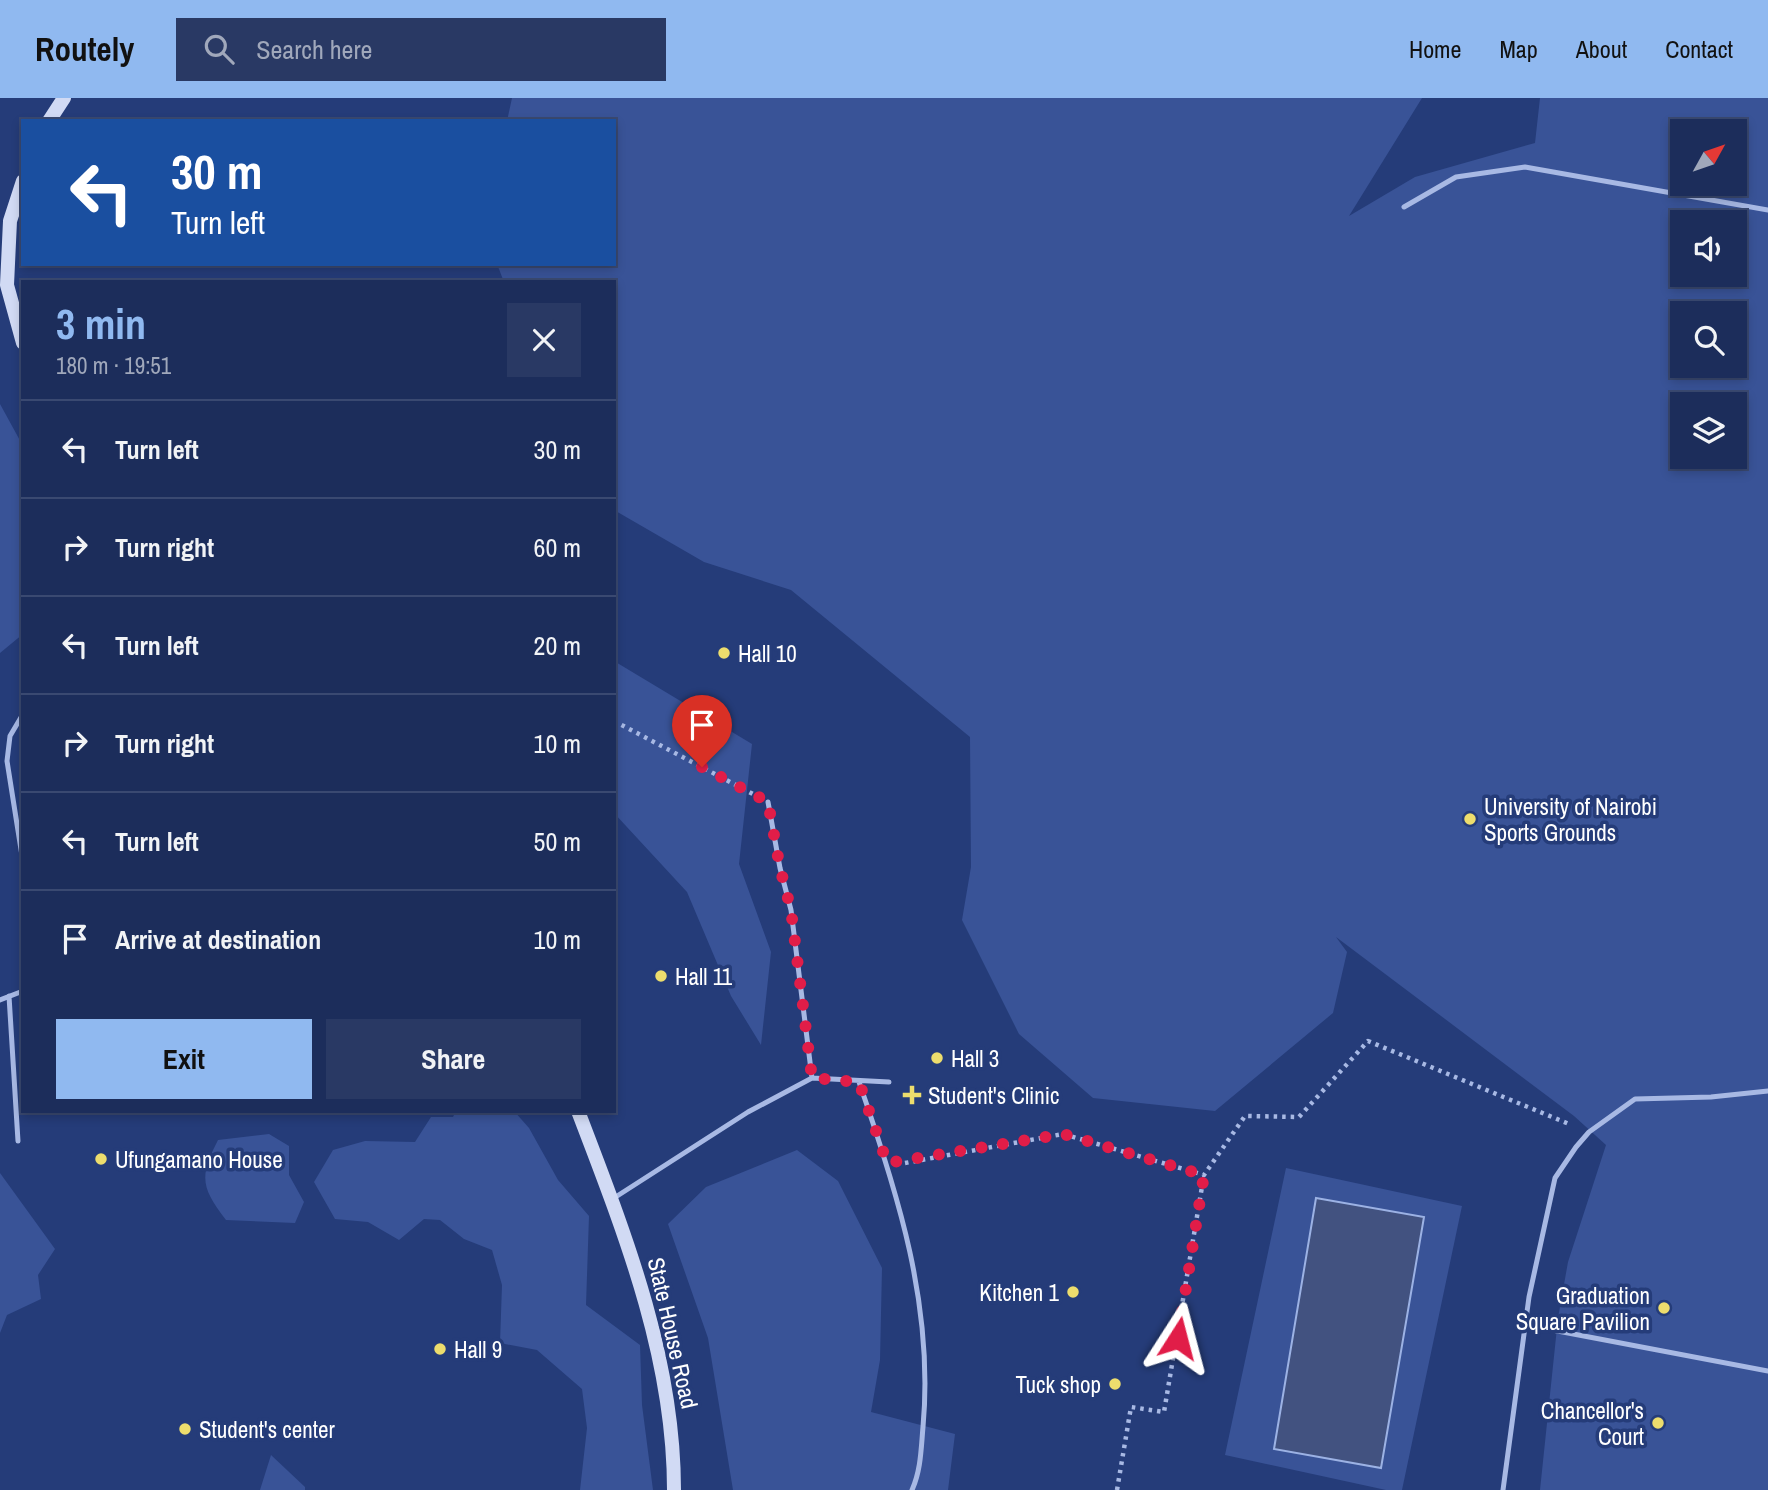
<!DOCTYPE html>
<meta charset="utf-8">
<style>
:root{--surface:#1c2d5b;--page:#293964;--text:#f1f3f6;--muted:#a0a8bb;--line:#3a4971;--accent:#90b9f0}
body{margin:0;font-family:"Archivo Narrow",sans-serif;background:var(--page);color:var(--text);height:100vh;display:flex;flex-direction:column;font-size:26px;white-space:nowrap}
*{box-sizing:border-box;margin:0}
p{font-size:23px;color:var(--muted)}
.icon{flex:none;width:38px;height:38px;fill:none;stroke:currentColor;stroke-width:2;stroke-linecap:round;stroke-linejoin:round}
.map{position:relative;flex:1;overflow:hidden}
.panel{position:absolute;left:21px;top:182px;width:595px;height:833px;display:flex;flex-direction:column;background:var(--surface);border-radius:0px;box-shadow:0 4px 10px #0003,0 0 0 2px var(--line)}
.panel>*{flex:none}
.banner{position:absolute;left:21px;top:21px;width:595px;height:147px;border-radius:0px;box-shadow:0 4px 10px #0003,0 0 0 2px var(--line);background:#1a4fa0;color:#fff;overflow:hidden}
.needle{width:46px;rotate:50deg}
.tools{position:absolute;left:1670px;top:21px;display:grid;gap:14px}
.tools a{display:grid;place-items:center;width:77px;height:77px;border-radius:0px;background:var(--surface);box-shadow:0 4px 10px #0003,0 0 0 2px var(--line);font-size:35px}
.pin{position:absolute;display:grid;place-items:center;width:60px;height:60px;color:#fff;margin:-72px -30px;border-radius:50% 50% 50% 0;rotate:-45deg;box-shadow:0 0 7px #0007}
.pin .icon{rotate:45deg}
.me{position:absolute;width:77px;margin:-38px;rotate:9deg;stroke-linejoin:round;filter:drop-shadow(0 0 5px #0008)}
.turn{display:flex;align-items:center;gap:24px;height:147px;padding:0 35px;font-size:32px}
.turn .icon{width:91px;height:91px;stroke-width:2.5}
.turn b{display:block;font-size:49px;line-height:60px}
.round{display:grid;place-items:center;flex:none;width:74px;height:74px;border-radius:0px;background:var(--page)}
.head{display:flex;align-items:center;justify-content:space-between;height:119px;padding:0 35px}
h1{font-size:42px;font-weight:800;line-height:52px;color:var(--accent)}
.cta{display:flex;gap:14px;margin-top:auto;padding:14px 35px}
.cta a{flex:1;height:80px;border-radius:0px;background:var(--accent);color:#111;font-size:28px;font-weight:800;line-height:80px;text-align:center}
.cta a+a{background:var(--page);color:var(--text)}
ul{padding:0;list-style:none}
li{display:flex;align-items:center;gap:21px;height:98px;padding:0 35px;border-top:2px solid var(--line)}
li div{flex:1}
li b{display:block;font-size:26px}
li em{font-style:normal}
header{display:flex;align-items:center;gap:42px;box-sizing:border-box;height:98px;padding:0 35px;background:var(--accent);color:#111}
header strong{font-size:33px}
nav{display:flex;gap:38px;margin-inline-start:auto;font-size:24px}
.search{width:490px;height:63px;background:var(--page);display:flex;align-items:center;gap:18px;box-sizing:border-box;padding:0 24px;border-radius:0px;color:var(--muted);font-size:26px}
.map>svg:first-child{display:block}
.green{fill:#395397;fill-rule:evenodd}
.water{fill:#425280;stroke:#9cb2e4;stroke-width:2}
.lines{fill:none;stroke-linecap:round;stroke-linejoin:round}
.path{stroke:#a8b9e4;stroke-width:4.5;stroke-dasharray:3.5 5;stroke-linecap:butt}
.lane{stroke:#a8b9e4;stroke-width:5}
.secondary{stroke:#d1daf4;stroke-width:14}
.route{stroke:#e11d48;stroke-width:12;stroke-dasharray:0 21.6}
.poi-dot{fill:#eddd6d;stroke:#253c79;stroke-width:2.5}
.labels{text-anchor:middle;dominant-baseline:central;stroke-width:7;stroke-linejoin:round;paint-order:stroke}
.poi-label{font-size:23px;fill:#fff;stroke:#253c79;text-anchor:start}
.street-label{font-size:23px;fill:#fff;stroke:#253c79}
</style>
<header>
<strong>Routely</strong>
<div class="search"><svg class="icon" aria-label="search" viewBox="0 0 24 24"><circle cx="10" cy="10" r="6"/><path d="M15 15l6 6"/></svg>Search here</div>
<nav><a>Home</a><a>Map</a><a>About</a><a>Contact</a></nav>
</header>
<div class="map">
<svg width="1768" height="1392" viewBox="0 0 1768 1392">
<rect width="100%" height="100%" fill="#253c79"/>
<path class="green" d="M512,0H1422L1349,118L1415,79L1535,45L1540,0H1768V1392H1540L1558,1220L1568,1164L1606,1047L1574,1018L1336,839L1347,854L1333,915L1215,1013L1093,1000L1019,936L962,822L971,769L970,639L791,492L704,464L614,412V184H504L497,166H614V23H507ZM1682,33H1734V86H1682ZM1682,124H1734V177H1682ZM1682,215H1734V268H1682ZM1682,306H1734V359H1682Z
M0,306L23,348V536L0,555Z
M614,563L752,646L739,766L771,854L761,947L731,898L687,794L614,715Z
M456,1013H514L529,1030L558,1082L589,1118L586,1207L640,1247L642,1307L653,1392H580L587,1330L582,1291L537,1252L500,1245L502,1187L492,1152L464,1141L440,1122L424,1121L399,1142L368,1124L335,1121L314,1084L333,1052L365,1043L415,1044L431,1019H453Z
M269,1036L289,1048V1077L304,1104L295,1125L226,1122C201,1089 199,1079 218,1042Z
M797,1052L838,1083L882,1170L880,1262L871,1314L955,1336L948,1392H733L708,1240L668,1126L706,1089Z
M1286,1070L1462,1108L1402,1392H1386L1225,1357Z
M0,1075L55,1151L38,1177L41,1201L7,1217L0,1235Z
M271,1357L305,1389V1392H260Z"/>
<path class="water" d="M1316,1100L1424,1119L1381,1370L1274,1351Z"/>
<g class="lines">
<path class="path" d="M614,623L753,696
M905,1065L1063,1036L1204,1077L1245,1018L1299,1019L1368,943L1569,1026
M1117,1392L1131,1309L1164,1314L1204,1077"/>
<path class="lane" d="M1404,109L1456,79L1525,69L1768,112
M23,616L10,638L7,663L23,764
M768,704L780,770L791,812L812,980
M9,898L18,1043
M0,902L23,893
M859,984C898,1096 934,1209 923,1329C921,1351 921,1372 912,1392
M614,1100L748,1014L812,980L889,984
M1526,1227L1768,1273
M1503,1392L1529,1199L1555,1080L1576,1049L1589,1034L1635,1001L1711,999L1768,993"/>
<path class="secondary" d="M49,23L64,0
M23,83L10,123L7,187L23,245
M578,1013C625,1136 674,1259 674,1392"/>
</g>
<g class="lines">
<path class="route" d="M702,669L768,704L780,770L791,812L812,980L859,984L887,1065L1063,1036L1204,1077L1178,1240"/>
</g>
<g class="poi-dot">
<circle cx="724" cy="555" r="7"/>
<circle cx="1470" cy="721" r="7"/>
<circle cx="661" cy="878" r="7"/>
<circle cx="937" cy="960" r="7"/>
<path d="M908.5 986.5h7v7h7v7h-7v7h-7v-7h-7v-7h7z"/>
<circle cx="101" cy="1061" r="7"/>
<circle cx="1073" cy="1194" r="7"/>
<circle cx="1664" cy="1210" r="7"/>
<circle cx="440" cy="1251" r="7"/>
<circle cx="1115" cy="1286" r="7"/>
<circle cx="1658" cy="1325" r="7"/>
<circle cx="185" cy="1331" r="7"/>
</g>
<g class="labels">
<g class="poi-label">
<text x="738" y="555">Hall 10</text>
<text x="1484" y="708">University of Nairobi<tspan x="1484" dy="26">Sports Grounds</tspan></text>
<text x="675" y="878">Hall 11</text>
<text x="951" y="960">Hall 3</text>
<text x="928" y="997">Student's Clinic</text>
<text x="115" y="1061">Ufungamano House</text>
<text x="1059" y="1194" text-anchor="end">Kitchen 1</text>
<text x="1650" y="1197" text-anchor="end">Graduation<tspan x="1650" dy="26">Square Pavilion</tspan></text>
<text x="454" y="1251">Hall 9</text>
<text x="1101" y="1286" text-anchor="end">Tuck shop</text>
<text x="1644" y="1312" text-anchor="end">Chancellor's<tspan x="1644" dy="26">Court</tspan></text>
<text x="199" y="1331">Student's center</text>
</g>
<g class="street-label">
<text transform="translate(673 1235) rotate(77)">State House Road</text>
</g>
</g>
</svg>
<div class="tools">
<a><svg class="needle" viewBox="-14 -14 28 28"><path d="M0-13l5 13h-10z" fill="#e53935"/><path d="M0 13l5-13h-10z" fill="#a0a8bb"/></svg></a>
<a><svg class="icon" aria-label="sound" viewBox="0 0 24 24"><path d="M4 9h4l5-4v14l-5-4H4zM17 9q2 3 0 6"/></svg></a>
<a><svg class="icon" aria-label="search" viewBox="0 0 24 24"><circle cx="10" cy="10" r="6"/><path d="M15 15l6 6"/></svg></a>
<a><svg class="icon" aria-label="layers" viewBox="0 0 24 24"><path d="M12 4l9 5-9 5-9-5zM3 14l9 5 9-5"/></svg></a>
</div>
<div class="pin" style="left:702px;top:669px;background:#d93025"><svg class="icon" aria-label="arrive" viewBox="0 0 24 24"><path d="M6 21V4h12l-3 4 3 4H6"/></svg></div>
<svg class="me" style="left:1178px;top:1240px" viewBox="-20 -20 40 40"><path d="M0-17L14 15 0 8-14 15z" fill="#e11d48" stroke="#fff" stroke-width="4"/></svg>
<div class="banner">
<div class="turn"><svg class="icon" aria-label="left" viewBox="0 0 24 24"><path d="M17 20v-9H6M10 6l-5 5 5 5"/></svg><div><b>30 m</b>Turn left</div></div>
</div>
<section class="panel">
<div class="head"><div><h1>3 min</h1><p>180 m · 19:51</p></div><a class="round"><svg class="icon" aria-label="close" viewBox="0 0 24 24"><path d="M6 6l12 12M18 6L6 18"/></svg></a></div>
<ul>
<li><svg class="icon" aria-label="left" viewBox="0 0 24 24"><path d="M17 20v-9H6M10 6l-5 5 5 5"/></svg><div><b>Turn left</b></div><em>30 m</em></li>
<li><svg class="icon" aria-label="right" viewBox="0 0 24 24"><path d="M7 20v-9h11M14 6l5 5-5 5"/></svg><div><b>Turn right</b></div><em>60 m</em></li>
<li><svg class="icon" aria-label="left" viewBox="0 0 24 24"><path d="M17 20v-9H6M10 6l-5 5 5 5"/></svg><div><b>Turn left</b></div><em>20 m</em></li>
<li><svg class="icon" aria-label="right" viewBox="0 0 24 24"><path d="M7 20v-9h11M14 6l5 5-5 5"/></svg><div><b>Turn right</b></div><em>10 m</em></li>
<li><svg class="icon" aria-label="left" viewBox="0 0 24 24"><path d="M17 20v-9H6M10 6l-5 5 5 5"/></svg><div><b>Turn left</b></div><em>50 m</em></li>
<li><svg class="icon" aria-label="arrive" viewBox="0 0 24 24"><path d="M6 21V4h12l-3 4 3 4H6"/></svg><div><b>Arrive at destination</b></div><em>10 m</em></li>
</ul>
<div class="cta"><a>Exit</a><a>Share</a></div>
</section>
</div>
